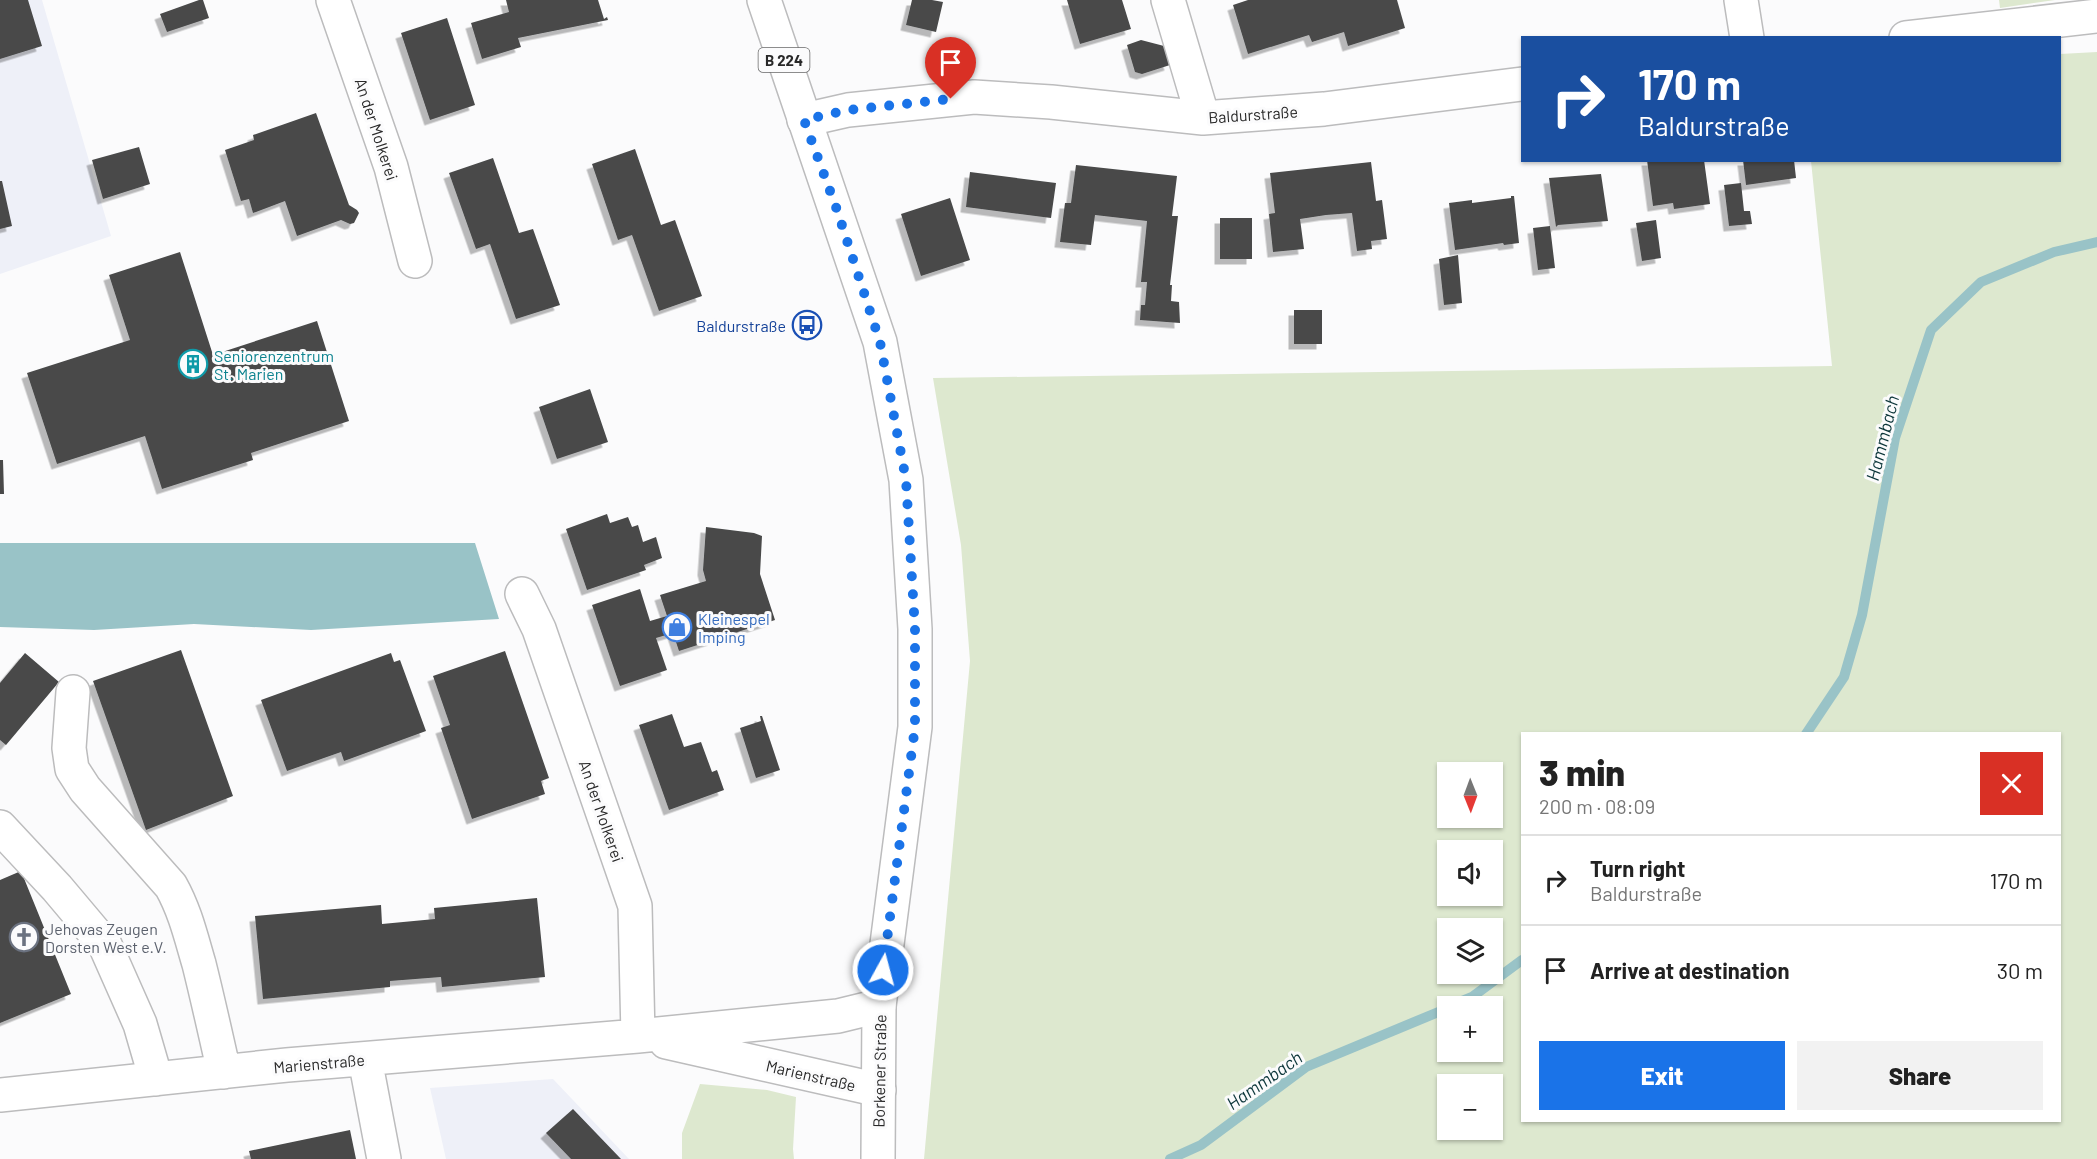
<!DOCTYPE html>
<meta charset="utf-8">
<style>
:root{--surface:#fff;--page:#f2f2f2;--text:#222;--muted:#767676;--line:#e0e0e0;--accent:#1a73e8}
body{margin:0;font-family:Barlow,sans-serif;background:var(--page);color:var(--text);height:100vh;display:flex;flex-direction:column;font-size:22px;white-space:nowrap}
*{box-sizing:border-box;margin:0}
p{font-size:20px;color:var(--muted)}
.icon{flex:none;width:33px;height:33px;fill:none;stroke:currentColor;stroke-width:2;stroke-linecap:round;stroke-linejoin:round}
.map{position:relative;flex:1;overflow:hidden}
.side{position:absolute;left:1521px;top:732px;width:540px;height:390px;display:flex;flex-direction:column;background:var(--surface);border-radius:0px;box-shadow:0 2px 4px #0004}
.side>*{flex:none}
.hud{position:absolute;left:1521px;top:36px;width:540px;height:126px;border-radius:0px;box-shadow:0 2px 4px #0004;background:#1a4fa0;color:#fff;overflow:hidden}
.needle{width:39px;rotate:179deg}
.fabs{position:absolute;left:1437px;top:762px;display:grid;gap:12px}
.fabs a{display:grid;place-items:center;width:66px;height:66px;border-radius:0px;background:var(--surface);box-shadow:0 2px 4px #0004;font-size:30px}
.pin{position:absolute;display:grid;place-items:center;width:51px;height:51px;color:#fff;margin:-62px -26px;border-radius:50% 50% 50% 0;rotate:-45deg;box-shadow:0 0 6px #0007}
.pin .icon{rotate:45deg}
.me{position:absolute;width:66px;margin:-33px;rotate:7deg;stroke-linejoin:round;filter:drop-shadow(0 0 4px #0008)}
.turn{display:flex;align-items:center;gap:21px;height:126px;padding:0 18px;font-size:27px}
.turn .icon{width:78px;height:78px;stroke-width:2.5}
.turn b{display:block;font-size:42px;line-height:51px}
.round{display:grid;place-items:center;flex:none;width:63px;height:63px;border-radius:0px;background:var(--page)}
.headline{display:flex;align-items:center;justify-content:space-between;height:102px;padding:0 18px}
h1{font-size:36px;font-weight:800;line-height:45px}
.primary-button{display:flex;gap:12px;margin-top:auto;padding:12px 18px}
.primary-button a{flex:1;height:69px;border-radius:0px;background:var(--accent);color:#fff;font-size:24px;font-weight:800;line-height:69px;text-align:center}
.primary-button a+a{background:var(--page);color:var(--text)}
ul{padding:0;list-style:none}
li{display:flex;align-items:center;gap:18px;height:90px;padding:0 18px;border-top:2px solid var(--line)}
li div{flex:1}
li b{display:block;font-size:22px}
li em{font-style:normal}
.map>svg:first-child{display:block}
.built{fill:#eef0f8}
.green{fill:#dde8cf;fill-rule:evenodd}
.water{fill:#99c3c7}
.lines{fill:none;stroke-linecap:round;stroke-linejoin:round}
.stream{stroke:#99c3c7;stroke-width:10}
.building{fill:#484949;filter:url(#shadow)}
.minor-casing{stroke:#bcbcbd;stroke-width:36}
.major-casing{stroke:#bcbcbd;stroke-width:36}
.minor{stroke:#fff;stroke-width:33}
.major{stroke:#fff;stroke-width:33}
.route{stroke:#1a73e8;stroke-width:10;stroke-dasharray:0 18}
.labels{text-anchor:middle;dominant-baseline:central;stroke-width:6;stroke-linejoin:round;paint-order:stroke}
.shield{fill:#fbfbfc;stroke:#686868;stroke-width:1.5}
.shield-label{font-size:15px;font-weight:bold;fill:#292929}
.street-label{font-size:16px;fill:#292929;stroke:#fbfbfc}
.transit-label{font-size:16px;fill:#164399;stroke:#fbfbfc;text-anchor:end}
.culture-label{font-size:16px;fill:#0d838f;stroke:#fbfbfc;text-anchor:start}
.shop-label{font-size:16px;fill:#366cbe;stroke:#fbfbfc;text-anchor:start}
.worship-label{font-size:16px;fill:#5b616d;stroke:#fbfbfc;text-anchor:start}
.water-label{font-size:18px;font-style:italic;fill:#0b3539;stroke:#fbfbfc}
</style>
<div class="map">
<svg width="2097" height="1159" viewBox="0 0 2097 1159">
<defs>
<filter id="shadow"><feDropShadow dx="-5.5" dy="5.5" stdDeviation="0" flood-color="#0004"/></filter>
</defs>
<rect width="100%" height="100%" fill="#fbfbfc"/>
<path class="built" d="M0,0H42L111,236L0,274Z
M553,1079L629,1159H446L430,1088Z"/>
<path class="green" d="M1999,0H2055L2000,8Z
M2097,52V1159H924L970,661L961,545L933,378L1832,366L1811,161L2060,160V54ZM1522,734H2060V1120H1522ZM1492,772V818H1448V772ZM1492,850V896H1448V850ZM1492,928V974H1448V928ZM1492,1006V1052H1448V1006ZM1492,1084V1130H1448V1084Z
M700,1084L767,1090L796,1097L793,1149L794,1159H682V1133Z"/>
<path class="water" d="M0,543H475L499,619L311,630L194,624L94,630L0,627Z"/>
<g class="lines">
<path class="stream" d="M1806,734L1844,677L1862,615L1895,438L1931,330L1981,282L2054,252L2097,242
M1450,1006L1472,997L1522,960
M1170,1159L1201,1145L1306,1067L1448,1008"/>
</g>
<path class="building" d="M0,0H28L42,46L0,59Z
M199,0H203L209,18L167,32L160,14Z
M506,0H598L604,19L607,17L608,20L518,38L521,47L482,59L471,23L509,12Z
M912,0H932L943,2L936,32L906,25Z
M1067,0H1122L1131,29L1080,44Z
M1248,0H1397L1405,28L1348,46L1344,32L1312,42L1309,35L1248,54L1233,5Z
M447,18L475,105L430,120L401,33Z
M1141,40L1164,46L1170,65L1142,74L1135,72L1127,45Z
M316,113L349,205L357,210L359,213L354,223L350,224L341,220L297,236L285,201L253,213L249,199L241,201L225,150L254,140L253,135Z
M139,147L150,184L103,199L92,160Z
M635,149L661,225L675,220L702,296L659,311L632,235L618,240L592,164Z
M493,158L519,233L533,229L560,305L516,319L490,244L476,249L449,173Z
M1647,160H1704L1710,204L1674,209L1673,203L1653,206Z
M1743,160H1794L1796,178L1746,185Z
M1371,162L1376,201L1382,200L1387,239L1371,241L1372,249L1357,251L1352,213L1326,215L1300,219L1304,249L1273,252L1269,214L1275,213L1270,173Z
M1076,165L1177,176L1172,216H1178L1170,285H1172L1171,301L1179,302L1180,323L1140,320L1141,305H1145L1147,282H1141L1147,221L1095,215L1091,245L1060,242L1065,203H1071Z
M970,172L1056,183L1051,218L966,207Z
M1601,174L1608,221L1558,225L1556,227L1549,178Z
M0,181H2L12,226L0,229Z
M1741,183L1744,211H1750L1752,224L1729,226L1724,185Z
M1511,196H1514L1519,243L1504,245L1503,243L1455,250L1449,203L1472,200V203L1511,198Z
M950,198L970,260L921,276L901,214Z
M1220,218H1252V259H1220Z
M1656,220L1661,258L1642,261L1636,223Z
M1550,226L1555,268L1538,270L1533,228Z
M180,252L213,355L317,321L349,421L251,453L253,460L162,489L145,436L57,464L27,373L130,340L109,275Z
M1458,255L1462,303L1444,305L1439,259Z
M1294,310H1322V344H1294Z
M590,389L608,442L557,459L539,407Z
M0,460H3L4,494H0Z
M607,514L610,523L628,517L632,527L638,525L643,542L656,537L662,558L644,565L646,570L587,590L566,529Z
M706,527L754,533L762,536L760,574L775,620L679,651L673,633L656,638L667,670L620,686L592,605L640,589L650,621L667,616L660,595L706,581L703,570Z
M181,650L233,796L146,830L93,681Z
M505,651L549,778L541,781L545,794L472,819L441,728L450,725L433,676Z
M25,653L59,682L6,745L0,740V683Z
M391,653L394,662L400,660L426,731L344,761L341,752L287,771L261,700Z
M672,714L684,747L701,742L712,772L717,770L724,790L669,810L639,725Z
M760,716H762L780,770L756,778L740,728L761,721Z
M21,871L71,994L0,1023V880Z
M537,898L545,977L442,987L441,977L390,981V987L263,999L255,916L381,905L382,924L435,919L434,908Z
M573,1109L621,1159H571L546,1133Z
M350,1130L356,1159H251L249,1151Z"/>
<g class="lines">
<g class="minor-casing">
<path id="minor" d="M333,0L391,167L415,261
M1168,0L1203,118
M1741,0L1747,38
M1906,38L2097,16
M804,120L848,110L974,97L1051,102L1203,118L1324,109L1522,84
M522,594L539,629L635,906L638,1036
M73,692L69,748L72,769L85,789L171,886C185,911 191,937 199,964C208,1000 216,1036 224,1072
M0,827L57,888L105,945L140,1024L156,1079
M666,1042L879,1090
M365,1059L384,1159
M0,1095L287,1065L638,1036L838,1016L879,1006"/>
</g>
<g class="major-casing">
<path id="major" d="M764,0L880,342L906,480L915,629V727L879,1006L878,1159"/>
</g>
<use href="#minor" class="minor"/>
<use href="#major" class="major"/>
</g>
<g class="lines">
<path class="route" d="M883,970L915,727V629L906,480L880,342L837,210L804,120L848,110L951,99"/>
</g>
<defs>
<g id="bus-ring" transform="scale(1.5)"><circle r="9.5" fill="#fbfbfc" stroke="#1a4fb4" stroke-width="1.5"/><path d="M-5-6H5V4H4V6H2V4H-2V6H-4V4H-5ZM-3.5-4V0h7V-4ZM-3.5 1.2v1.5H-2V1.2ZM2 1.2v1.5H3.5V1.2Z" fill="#1a4fb4"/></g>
<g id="building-ring" transform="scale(1.5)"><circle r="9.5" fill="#fbfbfc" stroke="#0f9aa8" stroke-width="1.5"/><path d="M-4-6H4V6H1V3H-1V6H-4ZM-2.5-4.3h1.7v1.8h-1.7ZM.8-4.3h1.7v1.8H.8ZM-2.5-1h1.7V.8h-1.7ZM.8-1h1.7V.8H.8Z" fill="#0f9aa8"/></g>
<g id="shop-ring" transform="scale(1.5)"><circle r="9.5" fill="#fbfbfc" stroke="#3f7fe0" stroke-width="1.5"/><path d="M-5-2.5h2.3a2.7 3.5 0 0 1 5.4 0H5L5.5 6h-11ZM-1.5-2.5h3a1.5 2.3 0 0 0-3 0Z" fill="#3f7fe0"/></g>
<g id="church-ring" transform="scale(1.5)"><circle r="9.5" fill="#fbfbfc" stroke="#6b7280" stroke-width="1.5"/><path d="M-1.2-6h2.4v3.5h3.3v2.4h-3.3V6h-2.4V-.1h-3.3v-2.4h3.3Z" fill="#6b7280"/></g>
</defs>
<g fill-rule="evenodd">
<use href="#bus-ring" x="807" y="325"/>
<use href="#building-ring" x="193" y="364"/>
<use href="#shop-ring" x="677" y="627"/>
<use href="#church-ring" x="24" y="937"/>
</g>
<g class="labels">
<rect class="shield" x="758.5" y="48" width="51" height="24" rx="4.5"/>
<g class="shield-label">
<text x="784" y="60">B 224</text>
</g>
<g class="street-label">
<text transform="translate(1253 114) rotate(-4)">Baldurstraße</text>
<text transform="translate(377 129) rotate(72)">An der Molkerei</text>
<text transform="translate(602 811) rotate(71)">An der Molkerei</text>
<text transform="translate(319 1063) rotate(-5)">Marienstraße</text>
<text transform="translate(879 1071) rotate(-89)">Borkener Straße</text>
<text transform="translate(811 1075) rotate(13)">Marienstraße</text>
</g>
<g class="transit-label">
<text x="786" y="325">Baldurstraße</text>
</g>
<g class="culture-label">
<text x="214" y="355">Seniorenzentrum<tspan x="214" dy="18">St. Marien</tspan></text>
</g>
<g class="shop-label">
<text x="698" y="618">Kleinespel<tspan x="698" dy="18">Imping</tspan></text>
</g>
<g class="worship-label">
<text x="45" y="928">Jehovas Zeugen<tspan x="45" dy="18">Dorsten West e.V.</tspan></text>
</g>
<g class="water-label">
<text transform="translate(1882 438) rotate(-76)">Hammbach</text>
<text transform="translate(1264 1080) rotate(-35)">Hammbach</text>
</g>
</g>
</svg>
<div class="fabs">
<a><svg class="needle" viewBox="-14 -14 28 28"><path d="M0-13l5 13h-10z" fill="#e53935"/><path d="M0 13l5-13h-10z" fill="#767676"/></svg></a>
<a><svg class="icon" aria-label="sound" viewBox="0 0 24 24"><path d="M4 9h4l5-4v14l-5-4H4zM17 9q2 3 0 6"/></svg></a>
<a><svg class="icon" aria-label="layers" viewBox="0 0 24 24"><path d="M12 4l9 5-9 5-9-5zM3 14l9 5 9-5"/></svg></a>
<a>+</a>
<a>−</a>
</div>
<div class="pin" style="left:951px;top:99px;background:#d93025"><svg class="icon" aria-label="arrive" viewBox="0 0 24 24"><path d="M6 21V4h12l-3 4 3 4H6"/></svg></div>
<svg class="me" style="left:883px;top:970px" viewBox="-20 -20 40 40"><circle r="17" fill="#1a73e8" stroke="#fff" stroke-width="3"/><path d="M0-11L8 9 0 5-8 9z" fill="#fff"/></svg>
<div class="hud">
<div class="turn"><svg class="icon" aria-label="right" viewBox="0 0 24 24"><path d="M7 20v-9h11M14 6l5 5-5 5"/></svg><div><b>170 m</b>Baldurstraße</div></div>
</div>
<section class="side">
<div class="headline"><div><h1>3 min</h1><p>200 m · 08:09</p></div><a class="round" style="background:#d93025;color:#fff"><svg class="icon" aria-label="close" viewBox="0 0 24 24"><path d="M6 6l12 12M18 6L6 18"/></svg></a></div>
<ul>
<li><svg class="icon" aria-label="right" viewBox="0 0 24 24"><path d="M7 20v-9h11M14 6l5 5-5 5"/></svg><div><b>Turn right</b><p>Baldurstraße</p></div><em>170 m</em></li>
<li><svg class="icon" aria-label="arrive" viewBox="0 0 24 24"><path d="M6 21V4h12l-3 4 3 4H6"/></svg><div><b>Arrive at destination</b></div><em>30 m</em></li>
</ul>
<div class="primary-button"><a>Exit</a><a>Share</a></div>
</section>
</div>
